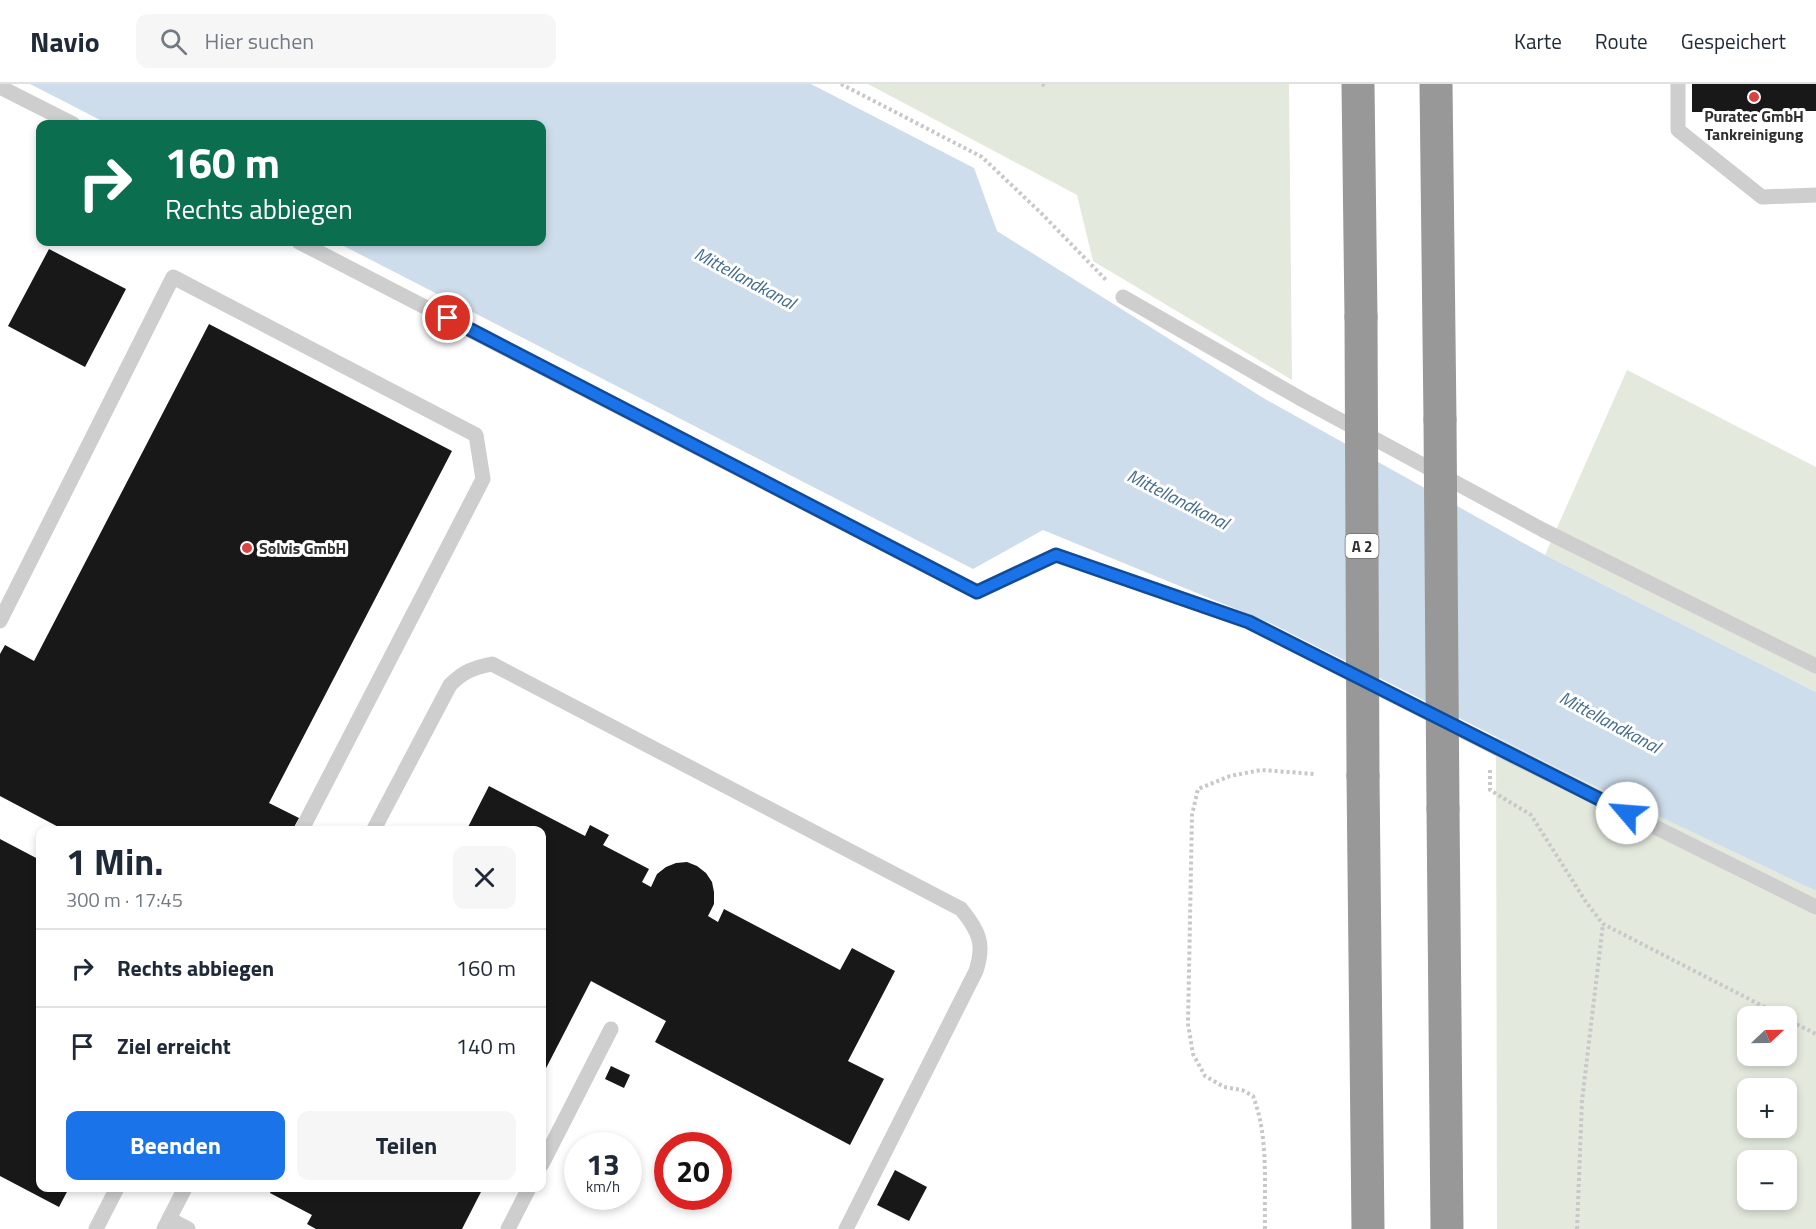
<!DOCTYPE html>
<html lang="de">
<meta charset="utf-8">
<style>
:root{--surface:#fff;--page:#f6f6f7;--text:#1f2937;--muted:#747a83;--line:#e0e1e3;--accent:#1a73e8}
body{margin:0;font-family:"Titillium Web",sans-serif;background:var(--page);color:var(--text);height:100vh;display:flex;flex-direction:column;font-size:22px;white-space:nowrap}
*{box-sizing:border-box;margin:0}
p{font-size:20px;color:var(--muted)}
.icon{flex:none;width:33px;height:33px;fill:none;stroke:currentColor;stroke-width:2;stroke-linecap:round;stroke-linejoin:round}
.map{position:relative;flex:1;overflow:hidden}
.side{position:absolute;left:36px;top:742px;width:510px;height:366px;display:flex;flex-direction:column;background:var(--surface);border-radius:12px;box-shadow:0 3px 9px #0003}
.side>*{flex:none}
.hud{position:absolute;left:36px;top:36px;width:510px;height:126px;border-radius:12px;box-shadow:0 3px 9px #0003;background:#0b6e4f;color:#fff;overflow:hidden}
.needle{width:39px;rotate:68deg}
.tools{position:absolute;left:1737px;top:922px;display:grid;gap:12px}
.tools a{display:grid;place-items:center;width:60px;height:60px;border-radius:12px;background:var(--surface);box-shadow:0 3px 9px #0003;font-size:30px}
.speed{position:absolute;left:564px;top:1048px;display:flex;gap:12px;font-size:30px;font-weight:700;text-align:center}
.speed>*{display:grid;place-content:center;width:78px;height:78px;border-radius:50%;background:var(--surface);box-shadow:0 3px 9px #0003;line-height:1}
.speed small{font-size:15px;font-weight:400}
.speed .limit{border:9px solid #d22;background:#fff;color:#111}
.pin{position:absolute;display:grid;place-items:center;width:51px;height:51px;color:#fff;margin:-26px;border:3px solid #fff;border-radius:50%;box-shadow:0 2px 6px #0007}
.me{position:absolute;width:66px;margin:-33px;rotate:297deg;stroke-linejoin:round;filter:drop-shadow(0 0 4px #0008)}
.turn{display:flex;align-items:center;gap:21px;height:126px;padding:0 30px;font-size:27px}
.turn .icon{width:78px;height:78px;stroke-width:2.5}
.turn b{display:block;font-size:42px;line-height:51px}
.round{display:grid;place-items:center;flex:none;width:63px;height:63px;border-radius:12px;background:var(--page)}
.overview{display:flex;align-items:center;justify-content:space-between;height:102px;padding:0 30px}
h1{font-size:36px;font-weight:700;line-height:45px}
.cta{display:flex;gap:12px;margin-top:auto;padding:12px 30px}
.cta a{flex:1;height:69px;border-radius:12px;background:var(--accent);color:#fff;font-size:24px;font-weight:700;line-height:69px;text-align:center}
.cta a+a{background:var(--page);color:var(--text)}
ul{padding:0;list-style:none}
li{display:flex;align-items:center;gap:18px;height:78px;padding:0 30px;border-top:2px solid var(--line)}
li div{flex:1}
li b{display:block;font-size:22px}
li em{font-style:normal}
header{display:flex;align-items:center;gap:36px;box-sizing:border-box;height:84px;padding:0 30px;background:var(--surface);border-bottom:2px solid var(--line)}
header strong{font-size:28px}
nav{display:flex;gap:33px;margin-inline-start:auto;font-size:21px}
.search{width:420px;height:54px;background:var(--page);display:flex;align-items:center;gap:15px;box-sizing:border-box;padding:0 21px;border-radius:12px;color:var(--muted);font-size:22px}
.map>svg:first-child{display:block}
.green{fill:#e3e9dd;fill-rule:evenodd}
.water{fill:#ceddeb}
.building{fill:#181818}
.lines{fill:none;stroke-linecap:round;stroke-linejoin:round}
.path{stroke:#c8c8c8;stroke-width:4;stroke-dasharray:3 3;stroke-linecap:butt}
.service{stroke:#cecece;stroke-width:15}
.motorway{stroke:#989898;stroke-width:33}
.motorway-bridge{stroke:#989898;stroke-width:33}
.route-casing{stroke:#114b97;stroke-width:15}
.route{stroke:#1a73e8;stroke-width:10}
.poi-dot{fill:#da4241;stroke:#fff;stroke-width:2}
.labels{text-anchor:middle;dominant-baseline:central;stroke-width:6;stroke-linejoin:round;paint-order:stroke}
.shield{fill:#fff;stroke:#6f6f6f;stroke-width:1.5}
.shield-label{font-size:15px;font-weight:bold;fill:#313131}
.poi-label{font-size:16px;font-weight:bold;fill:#313131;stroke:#fff}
.water-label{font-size:18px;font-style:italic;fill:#436b8e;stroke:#fff}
</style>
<header>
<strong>Navio</strong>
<div class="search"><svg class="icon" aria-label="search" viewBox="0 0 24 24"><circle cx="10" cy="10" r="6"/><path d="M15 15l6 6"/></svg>Hier suchen</div>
<nav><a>Karte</a><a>Route</a><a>Gespeichert</a></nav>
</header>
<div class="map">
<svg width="1816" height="1145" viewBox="0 0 1816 1145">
<rect width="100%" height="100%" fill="#fff"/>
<path class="green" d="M868,0H1289L1292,296L1093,177L1077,111Z
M1627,286L1816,383V608L1545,471Z
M1496,653L1816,807V1145H1497ZM1748,933H1786V972H1748ZM1748,1005H1786V1044H1748ZM1748,1077H1786V1116H1748Z"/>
<path class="water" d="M30,0H811L974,84L997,147L1265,315L1545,471L1816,608V807L1564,687L1270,539L1043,446L973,485L336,158H542V40H108Z"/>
<path class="building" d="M1692,0H1816V27H1790L1791,36L1749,37V28H1692Z
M49,165L126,205L85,283L8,242Z
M209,240L452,367L269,719L299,734L292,747H66L0,712V570L5,561L34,577Z
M489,702L585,752L590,741L609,751L603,761L649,785L642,798L651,803L657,790L666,783L676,779L687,778L697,782L706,789L712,798L714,808V820L708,832L718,838L724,825L840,886L852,864L895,887L848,977L884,995L850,1061L655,958L666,937L591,897L542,992V747H466Z
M0,755L40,776V1104H69L59,1123L0,1092Z
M611,982L630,991L624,1004L605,995Z
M895,1086L927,1103L909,1137L877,1121Z
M272,1104H483L462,1145H316L307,1140L312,1131L270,1109Z"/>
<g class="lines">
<path class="path" d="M841,0L982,73L1041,129L1107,197
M1042,0L1046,2
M1490,686V706L1531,731L1586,818L1603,840L1784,933
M1786,935L1816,950
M1265,1145C1264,1101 1269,1053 1253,1012L1242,1006L1224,1003L1205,992L1193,970L1188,940L1192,731L1198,705L1230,692L1261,686L1315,690
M1577,1145L1582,1017L1603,840"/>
<path class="service" d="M1678,0V46L1762,113L1816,111
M0,3L73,40
M299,158L977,508L1056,471L1249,538L1522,677L1816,823
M1123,213L1303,316L1543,446L1816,582
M0,537L173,193L476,351L483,395L301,747
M373,747L450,601C464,587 473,584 492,580L961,825C979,847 985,860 976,887L846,1145
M542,1080L611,945
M169,1135L185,1104
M96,1145L117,1104
M164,1145L169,1135L188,1145
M508,1145L529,1104"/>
<path class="motorway" d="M1358,0L1361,233
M1436,0L1440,336
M1363,692L1368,1145
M1443,725L1447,1145"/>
<path class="motorway-bridge" d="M1361,233L1363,692
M1440,336L1443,725"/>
</g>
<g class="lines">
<g class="route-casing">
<path id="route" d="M448,234L977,508L1056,471L1249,538L1627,729"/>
</g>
<use href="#route" class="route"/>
</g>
<g class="poi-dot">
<circle cx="1754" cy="13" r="6"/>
<circle cx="247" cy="464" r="6"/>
</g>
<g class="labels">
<rect class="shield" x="1345.5" y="450" width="33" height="24" rx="4.5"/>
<g class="shield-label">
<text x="1362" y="462">A 2</text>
</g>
<g class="poi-label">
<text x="1754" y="32">Puratec GmbH<tspan x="1754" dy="18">Tankreinigung</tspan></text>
<text x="259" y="464" text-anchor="start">Solvis GmbH</text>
</g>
<g class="water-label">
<text transform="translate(745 194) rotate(28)">Mittellandkanal</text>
<text transform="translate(1178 415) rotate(27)">Mittellandkanal</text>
<text transform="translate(1610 638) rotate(28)">Mittellandkanal</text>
</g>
</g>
</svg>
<div class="tools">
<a><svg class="needle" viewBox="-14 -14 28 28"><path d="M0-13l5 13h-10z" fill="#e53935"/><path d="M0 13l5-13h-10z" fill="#747a83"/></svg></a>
<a>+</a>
<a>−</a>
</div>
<div class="speed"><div>13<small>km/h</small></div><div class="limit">20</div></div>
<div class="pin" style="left:448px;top:234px;background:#d93025"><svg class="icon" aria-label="arrive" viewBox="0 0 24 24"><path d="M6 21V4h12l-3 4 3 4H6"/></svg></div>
<svg class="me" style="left:1627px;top:729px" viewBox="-20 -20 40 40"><circle r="19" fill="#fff"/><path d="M0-13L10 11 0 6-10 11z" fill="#1a73e8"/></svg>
<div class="hud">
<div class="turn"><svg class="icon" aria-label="right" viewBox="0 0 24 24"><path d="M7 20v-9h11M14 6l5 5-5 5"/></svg><div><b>160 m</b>Rechts abbiegen</div></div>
</div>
<section class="side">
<div class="overview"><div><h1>1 Min.</h1><p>300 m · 17:45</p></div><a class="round"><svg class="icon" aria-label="close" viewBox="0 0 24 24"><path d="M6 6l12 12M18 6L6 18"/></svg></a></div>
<ul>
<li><svg class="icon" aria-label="right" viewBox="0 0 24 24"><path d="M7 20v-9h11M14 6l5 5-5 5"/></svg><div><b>Rechts abbiegen</b></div><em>160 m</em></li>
<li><svg class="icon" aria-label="arrive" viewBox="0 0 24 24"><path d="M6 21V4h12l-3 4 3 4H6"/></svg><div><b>Ziel erreicht</b></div><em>140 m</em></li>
</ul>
<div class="cta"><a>Beenden</a><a>Teilen</a></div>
</section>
</div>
